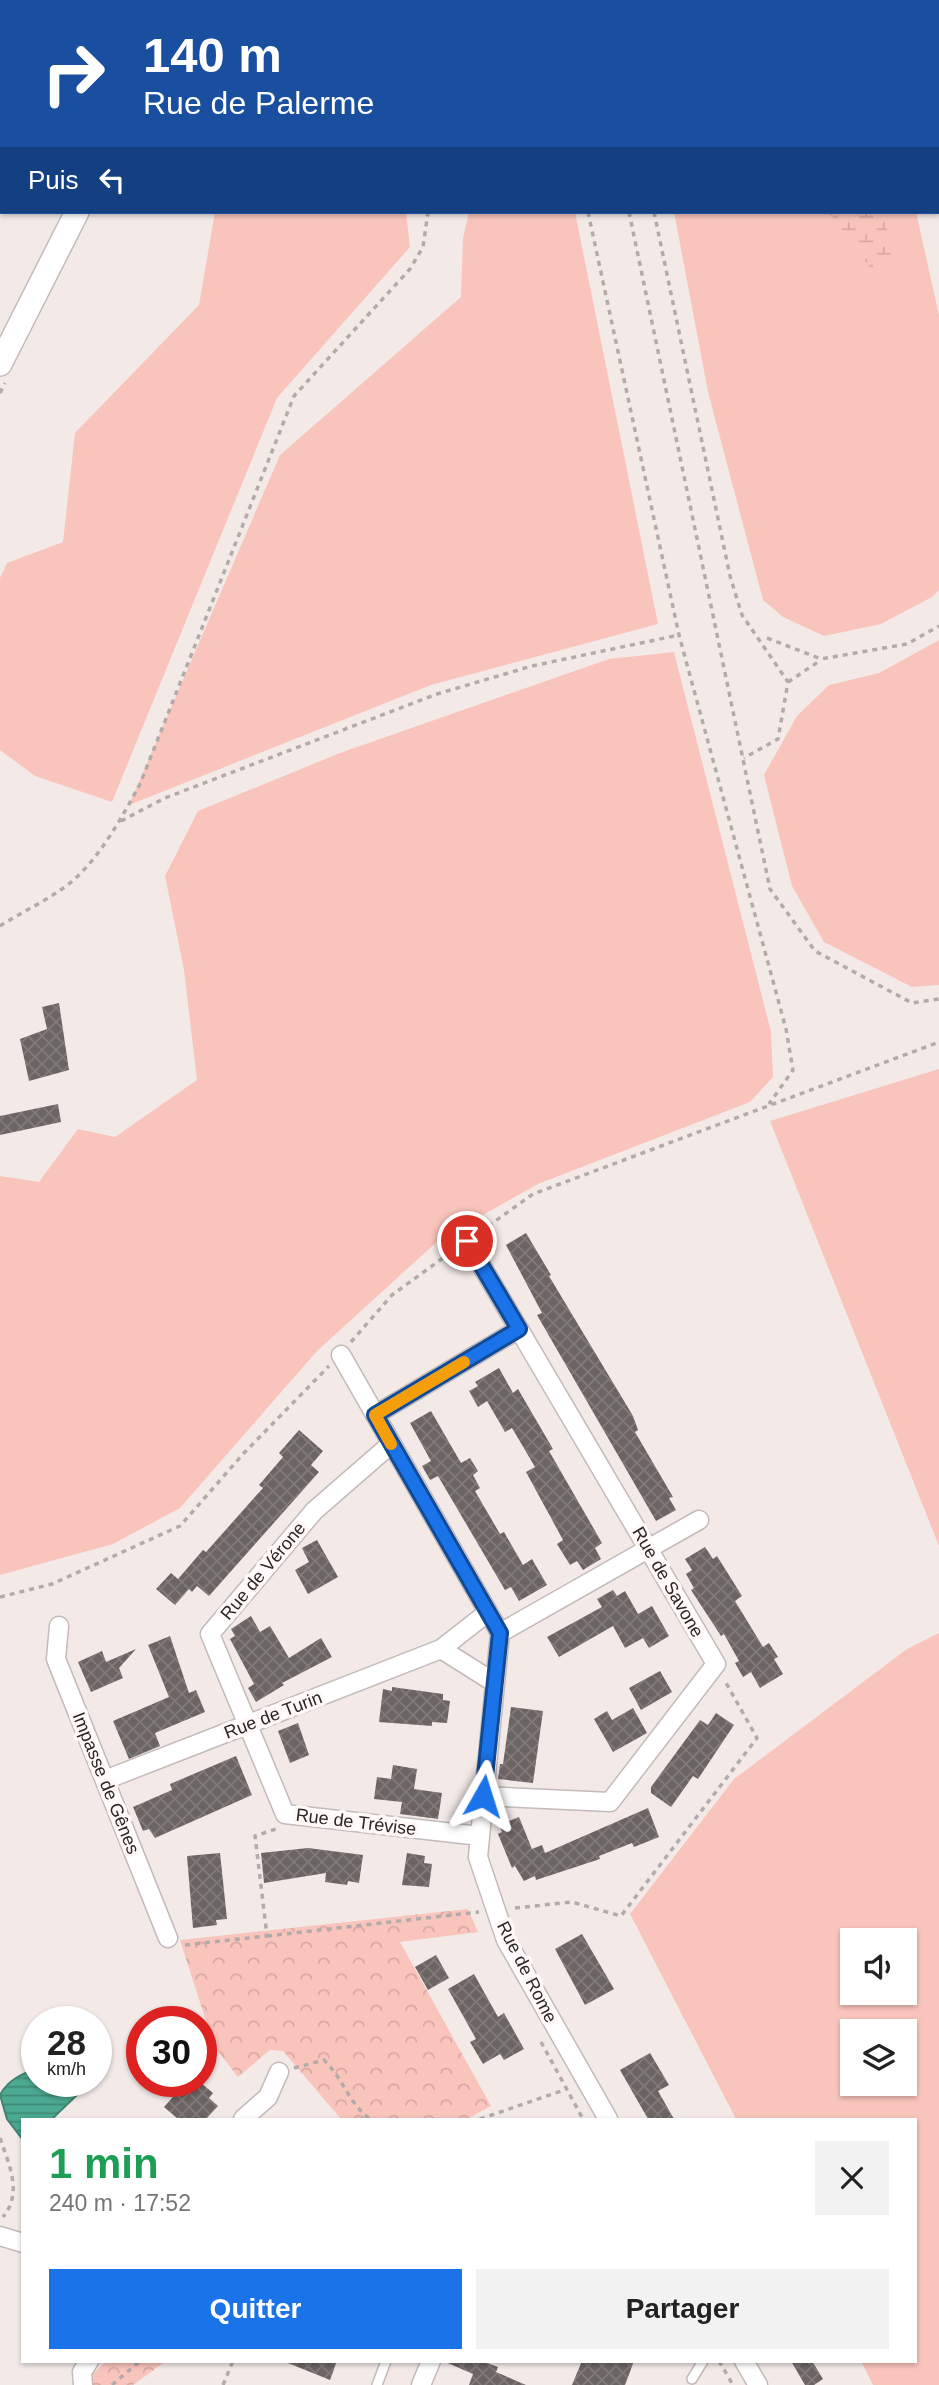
<!DOCTYPE html>
<html lang="fr">
<meta charset="utf-8">
<style>
:root{--surface:#fff;--page:#f2f2f2;--text:#222;--muted:#767676;--accent:#1a73e8}
body{margin:0;font-family:Helvetica,sans-serif;background:var(--page);color:var(--text);height:100vh;display:flex;flex-direction:column;font-size:26px;white-space:nowrap}
*{box-sizing:border-box;margin:0}
p{font-size:23px;color:var(--muted)}
.icon{flex:none;width:38px;height:38px;fill:none;stroke:currentColor;stroke-width:2;stroke-linecap:round;stroke-linejoin:round}
.map{position:relative;flex:1;overflow:hidden}
.details{position:absolute;left:21px;top:2118px;width:896px;height:245px;display:flex;flex-direction:column;background:var(--surface);border-radius:0px;box-shadow:0 2px 5px #0004}
.details>*{flex:none}
.top-card{position:absolute;left:0px;top:0px;width:940px;height:214px;box-shadow:0 2px 5px #0004;background:#1a4fa0;color:#fff;overflow:hidden}
.controls{position:absolute;left:840px;top:1928px;display:grid;gap:14px}
.controls a{display:grid;place-items:center;width:77px;height:77px;border-radius:0px;background:var(--surface);box-shadow:0 2px 5px #0004;font-size:35px}
.speed{position:absolute;left:21px;top:2006px;display:flex;gap:14px;font-size:35px;font-weight:700;text-align:center}
.speed>*{display:grid;place-content:center;width:91px;height:91px;border-radius:50%;background:var(--surface);box-shadow:0 2px 5px #0004;line-height:1}
.speed small{font-size:18px;font-weight:400}
.speed .limit{border:10px solid #d22;background:#fff;color:#111}
.pin{position:absolute;display:grid;place-items:center;width:60px;height:60px;color:#fff;margin:-30px;border:4px solid #fff;border-radius:50%;box-shadow:0 2px 7px #0007}
.me{position:absolute;width:77px;margin:-38px;rotate:6deg;stroke-linejoin:round;filter:drop-shadow(0 0 5px #0008)}
.turn{display:flex;align-items:center;gap:24px;height:147px;padding:0 28px;font-size:32px}
.turn .icon{width:91px;height:91px;stroke-width:2.5}
.turn b{display:block;font-size:49px;line-height:60px}
.then{display:flex;align-items:center;height:66px;padding:0 28px;background:#0003;gap:14px;font-size:26px}
.round{display:grid;place-items:center;flex:none;width:74px;height:74px;border-radius:0px;background:var(--page)}
.summary{display:flex;align-items:center;justify-content:space-between;height:119px;padding:0 28px}
h1{font-size:42px;font-weight:700;line-height:52px;color:#1e9e55}
.cta{display:flex;gap:14px;margin-top:auto;padding:14px 28px}
.cta a{flex:1;height:80px;border-radius:0px;background:var(--accent);color:#fff;font-size:28px;font-weight:700;line-height:80px;text-align:center}
.cta a+a{background:var(--page);color:var(--text)}
.map>svg:first-child{display:block}
.grass{fill:#f9c4bc;fill-rule:evenodd}
.forest{fill:url(#forest-crowns)}
.wetland{fill:url(#wetland-marsh)}
.water{fill:url(#water-rules);stroke:#428372;stroke-width:2}
.building{fill:url(#building-cross-hatch)}
.lines{fill:none;stroke-linecap:round;stroke-linejoin:round}
.service-casing{stroke:#c3bab9;stroke-width:12}
.minor-casing{stroke:#c3bab9;stroke-width:21}
.tertiary-casing{stroke:#c3bab9;stroke-width:26}
.path{stroke:#b2aba9;stroke-width:3.5;stroke-dasharray:5 5;stroke-linecap:butt}
.service{stroke:#fff;stroke-width:9}
.minor{stroke:#fff;stroke-width:18}
.tertiary{stroke:#fff;stroke-width:23}
.route-casing{stroke:#114b97;stroke-width:18}
.route{stroke:#1a73e8;stroke-width:12}
.slow{stroke:#f59e0b;stroke-width:12}
.labels{text-anchor:middle;dominant-baseline:central;stroke-width:7;stroke-linejoin:round;paint-order:stroke}
.street-label{font-size:18px;fill:#2a2727;stroke:#fff8f6}
</style>
<div class="map">
<svg width="939" height="2385" viewBox="0 0 939 2385">
<defs>
<pattern id="forest-crowns" width="20" height="18" patternUnits="userSpaceOnUse" patternTransform="scale(1.75)"><rect width="20" height="18" fill="#f9c4bc"/><path d="M2 6a3 3 0 1 1 6 0M12 15a3 3 0 1 1 6 0" fill="none" stroke="#d6a8a2"/></pattern>
<pattern id="wetland-marsh" width="20" height="14" patternUnits="userSpaceOnUse" patternTransform="scale(1.75)"><rect width="20" height="14" fill="#f9c4bc"/><path d="M1 5h8M5 5V1M11 12h8M15 12V8" fill="none" stroke="#d6a8a2"/></pattern>
<pattern id="water-rules" width="6" height="5" patternUnits="userSpaceOnUse" patternTransform="scale(1.75)"><rect width="6" height="5" fill="#4caa92"/><path d="M0 2.5h6" fill="none" stroke="#3f8a77"/></pattern>
<pattern id="building-cross-hatch" width="8" height="8" patternUnits="userSpaceOnUse" patternTransform="scale(1.75)"><rect width="8" height="8" fill="#6c6463"/><path d="M0 0l8 8M0 8l8-8" fill="none" stroke="#817a7a"/></pattern>
</defs>
<rect width="100%" height="100%" fill="#f3eae8"/>
<path class="grass" d="M215,212H406L410,247L277,398L112,802L35,776L0,750V578L7,563L63,542L75,433L199,305Z
M469,212H575L658,624L431,685L129,805L280,455L461,297L463,238Z
M674,212H916L939,315V590L932,597L881,624L824,636L783,617L763,600L708,392Z
M939,640V985L912,987L824,942L792,886L764,775L797,716L829,685L879,673Z
M674,652L771,1032L773,1077L750,1102L538,1184L440,1239L317,1351L180,1508L113,1544L0,1575V1176L39,1182L78,1129L115,1137L197,1080L184,970L165,876L198,811L340,753L609,659Z
M939,1069V1546L770,1121Z
M939,1633V2385H873L861,2361H915V2119H736L630,1914L734,1779L907,1649ZM852,1941H905V1993H852ZM852,2032H905V2084H852Z"/>
<path class="forest" d="M468,1909L478,1932L400,1942L491,2106L467,2119H341L283,2051L270,2050L238,2077L214,2046L180,1940Z
M106,2361H166L133,2385H93V2374Z"/>
<path class="wetland" d="M829,212H889C888,217 886,224 887,230C888,247 900,260 880,271L872,270Z"/>
<path class="water" d="M37,2069V2081H81L79,2093L52,2119H23V2140L7,2119L0,2095C8,2080 21,2074 37,2069Z"/>
<path class="building" d="M59,1003L69,1070L29,1081L20,1039L47,1029L42,1007Z
M58,1104L61,1122L0,1135V1116Z
M526,1233L551,1275L549,1276L633,1416L638,1430L635,1432L673,1497L669,1498L676,1510L656,1521L537,1315L542,1313L506,1245Z
M499,1368L513,1393L518,1389L553,1449L549,1451L602,1543L595,1548L601,1559L583,1570L577,1561L570,1565L557,1544L563,1540L526,1472L535,1467L512,1428L505,1432L487,1401L478,1407L469,1391L478,1386L475,1382Z
M431,1411L461,1463L470,1458L478,1471L473,1475L480,1488L475,1491L500,1534L504,1532L523,1565L532,1559L547,1585L519,1601L511,1587L505,1590L438,1476L430,1480L422,1466L431,1461L410,1423Z
M299,1430L323,1451L311,1465L319,1472L209,1596L197,1586L192,1592L189,1589L175,1605L156,1589L171,1573L178,1579L203,1550L206,1552L263,1488L259,1485L283,1457L279,1453Z
M317,1540L338,1577L308,1594L295,1570L309,1562L302,1548Z
M705,1547L713,1559L717,1556L742,1596L735,1601L763,1647L769,1643L778,1657L774,1659L783,1674L760,1688L751,1672L743,1677L735,1663L739,1661L724,1634L721,1636L691,1590L694,1588L686,1574L692,1570L685,1559Z
M613,1590L617,1596L625,1591L638,1614L652,1606L669,1636L649,1648L643,1638L625,1648L613,1626L559,1657L547,1637L602,1607L597,1599Z
M251,1616L260,1632L270,1626L289,1658L321,1638L332,1657L282,1683L284,1685L256,1702L248,1688L254,1684L230,1639L235,1636L231,1629Z
M170,1636L189,1693L196,1690L205,1712L155,1733L160,1746L129,1759L113,1721L169,1697L148,1645Z
M136,1649L119,1668L123,1678L91,1692L78,1662L102,1651L106,1662Z
M660,1671L672,1692L641,1710L629,1688Z
M392,1687L443,1694V1700L450,1701L447,1723L432,1722V1726L379,1722L383,1689L392,1691Z
M511,1707L543,1711L533,1783L498,1779L500,1764H503Z
M633,1708L647,1733L613,1752L594,1719L607,1711L612,1720Z
M716,1713L734,1725L698,1779L693,1776L671,1807L651,1793V1787L700,1720L708,1725Z
M298,1723L309,1755L290,1763L278,1731Z
M236,1756L252,1795L155,1838L149,1829L143,1831L133,1807L172,1790L170,1784Z
M393,1765L417,1769L414,1789L442,1793L438,1819L400,1814L402,1802L374,1799L377,1777L391,1779Z
M648,1808L659,1837L634,1847L632,1843L599,1856L600,1859L536,1880L535,1876L524,1881L515,1866L512,1868L498,1834L502,1832L499,1825L519,1817L532,1849L542,1845L545,1853Z
M308,1848L363,1855L359,1883L348,1881L347,1885L325,1882L326,1873L264,1883L261,1853Z
M220,1853L227,1919L216,1920L217,1925L193,1928L187,1856Z
M407,1853L425,1856L424,1863L432,1864L429,1887L402,1885Z
M582,1934L614,1989L585,2005L555,1949Z
M436,1955L449,1978L428,1990L415,1967Z
M474,1974L498,2017L504,2013L524,2049L504,2060L500,2054L483,2064L470,2042L476,2039L448,1989Z
M650,2053L669,2085L658,2091L674,2119H648L620,2070Z
M187,2081L197,2088L201,2083L213,2093L209,2098L218,2106L206,2119H178L164,2107Z
M283,2361H337L330,2380Z
M443,2361H482L498,2367L496,2372L526,2385H469L473,2374Z
M582,2361H634L625,2385H572Z
M791,2361H812L823,2379L814,2385H805Z"/>
<g class="lines">
<g class="service-casing">
<path id="service" d="M237,2L238,0
M692,2379L703,2361
M377,2385L386,2361"/>
</g>
<g class="minor-casing">
<path id="minor" d="M467,1241L716,1664L610,1802L483,1796
M341,1355L500,1633L478,1857L506,1940L608,2119
M375,1415L519,1329
M391,1444L314,1511L210,1634L285,1814L480,1836
M59,1626L56,1659L168,1938
M500,1633L699,1520
M441,1649L495,1683
M105,1780L441,1649L487,1613
M243,2119L268,2097L279,2072
M0,2236L23,2243
M744,2361L758,2385
M83,2385L82,2372L89,2361
M421,2385L431,2361"/>
</g>
<g class="tertiary-casing">
<path id="tertiary" d="M173,2V0
M0,364L77,212"/>
</g>
<path class="path" d="M508,0V2
M805,0L817,2
M395,2V0
M572,2V0
M755,2L764,0
M938,73L939,74
M938,153L939,157
M588,212L679,635L786,1029L793,1070L769,1104
M629,212L770,889L815,951L912,1003L939,999
M654,212L730,576L742,615L788,682L778,739L744,758
M0,393L5,383
M767,638L821,659L907,644L939,626
M788,682L821,660
M121,821L165,798L437,694L532,666L679,635
M0,926C20,913 42,903 62,889C95,867 121,819 140,784L294,396L410,269L423,247L428,212
M480,1232L533,1194L939,1042
M351,1342L392,1295L454,1250
M0,1597L52,1584L180,1526L244,1453L329,1366
M515,1908L572,1902L621,1916L757,1738L725,1681
M267,1936L479,1912
M185,1945L267,1936L255,1836L276,1829
M541,2042L583,2119
M294,2068L324,2060C343,2078 349,2104 370,2119
M480,2119L567,2089
M0,2138C9,2165 23,2193 3,2217
M719,2361L733,2385
M112,2385L140,2361
M223,2385L233,2361"/>
<use href="#service" class="service"/>
<use href="#minor" class="minor"/>
<use href="#tertiary" class="tertiary"/>
</g>
<g class="lines">
<g class="route-casing">
<path id="route" d="M467,1241L519,1329L375,1415L500,1633L483,1796"/>
</g>
<use href="#route" class="route"/>
<path class="slow" d="M391,1444L375,1415L464,1362"/>
</g>
<g class="labels">
<g class="street-label">
<text transform="translate(263 1571) rotate(-50)">Rue de Vérone</text>
<text transform="translate(668 1582) rotate(60)">Rue de Savone</text>
<text transform="translate(273 1715) rotate(-21)">Rue de Turin</text>
<text transform="translate(106 1783) rotate(68)">Impasse de Gênes</text>
<text transform="translate(356 1822) rotate(7)">Rue de Trévise</text>
<text transform="translate(527 1972) rotate(63)">Rue de Rome</text>
</g>
</g>
</svg>
<div class="controls">
<a><svg class="icon" aria-label="sound" viewBox="0 0 24 24"><path d="M4 9h4l5-4v14l-5-4H4zM17 9q2 3 0 6"/></svg></a>
<a><svg class="icon" aria-label="layers" viewBox="0 0 24 24"><path d="M12 4l9 5-9 5-9-5zM3 14l9 5 9-5"/></svg></a>
</div>
<div class="speed"><div>28<small>km/h</small></div><div class="limit">30</div></div>
<div class="pin" style="left:467px;top:1241px;background:#d93025"><svg class="icon" aria-label="arrive" viewBox="0 0 24 24"><path d="M6 21V4h12l-3 4 3 4H6"/></svg></div>
<svg class="me" style="left:483px;top:1796px" viewBox="-20 -20 40 40"><path d="M0-17L14 15 0 8-14 15z" fill="#1a73e8" stroke="#fff" stroke-width="4"/></svg>
<div class="top-card">
<div class="turn"><svg class="icon" aria-label="right" viewBox="0 0 24 24"><path d="M7 20v-9h11M14 6l5 5-5 5"/></svg><div><b>140 m</b>Rue de Palerme</div></div>
<div class="then">Puis<svg class="icon" aria-label="left" viewBox="0 0 24 24"><path d="M17 20v-9H6M10 6l-5 5 5 5"/></svg></div>
</div>
<section class="details">
<div class="summary"><div><h1>1 min</h1><p>240 m · 17:52</p></div><a class="round"><svg class="icon" aria-label="close" viewBox="0 0 24 24"><path d="M6 6l12 12M18 6L6 18"/></svg></a></div>
<div class="cta"><a>Quitter</a><a>Partager</a></div>
</section>
</div>
